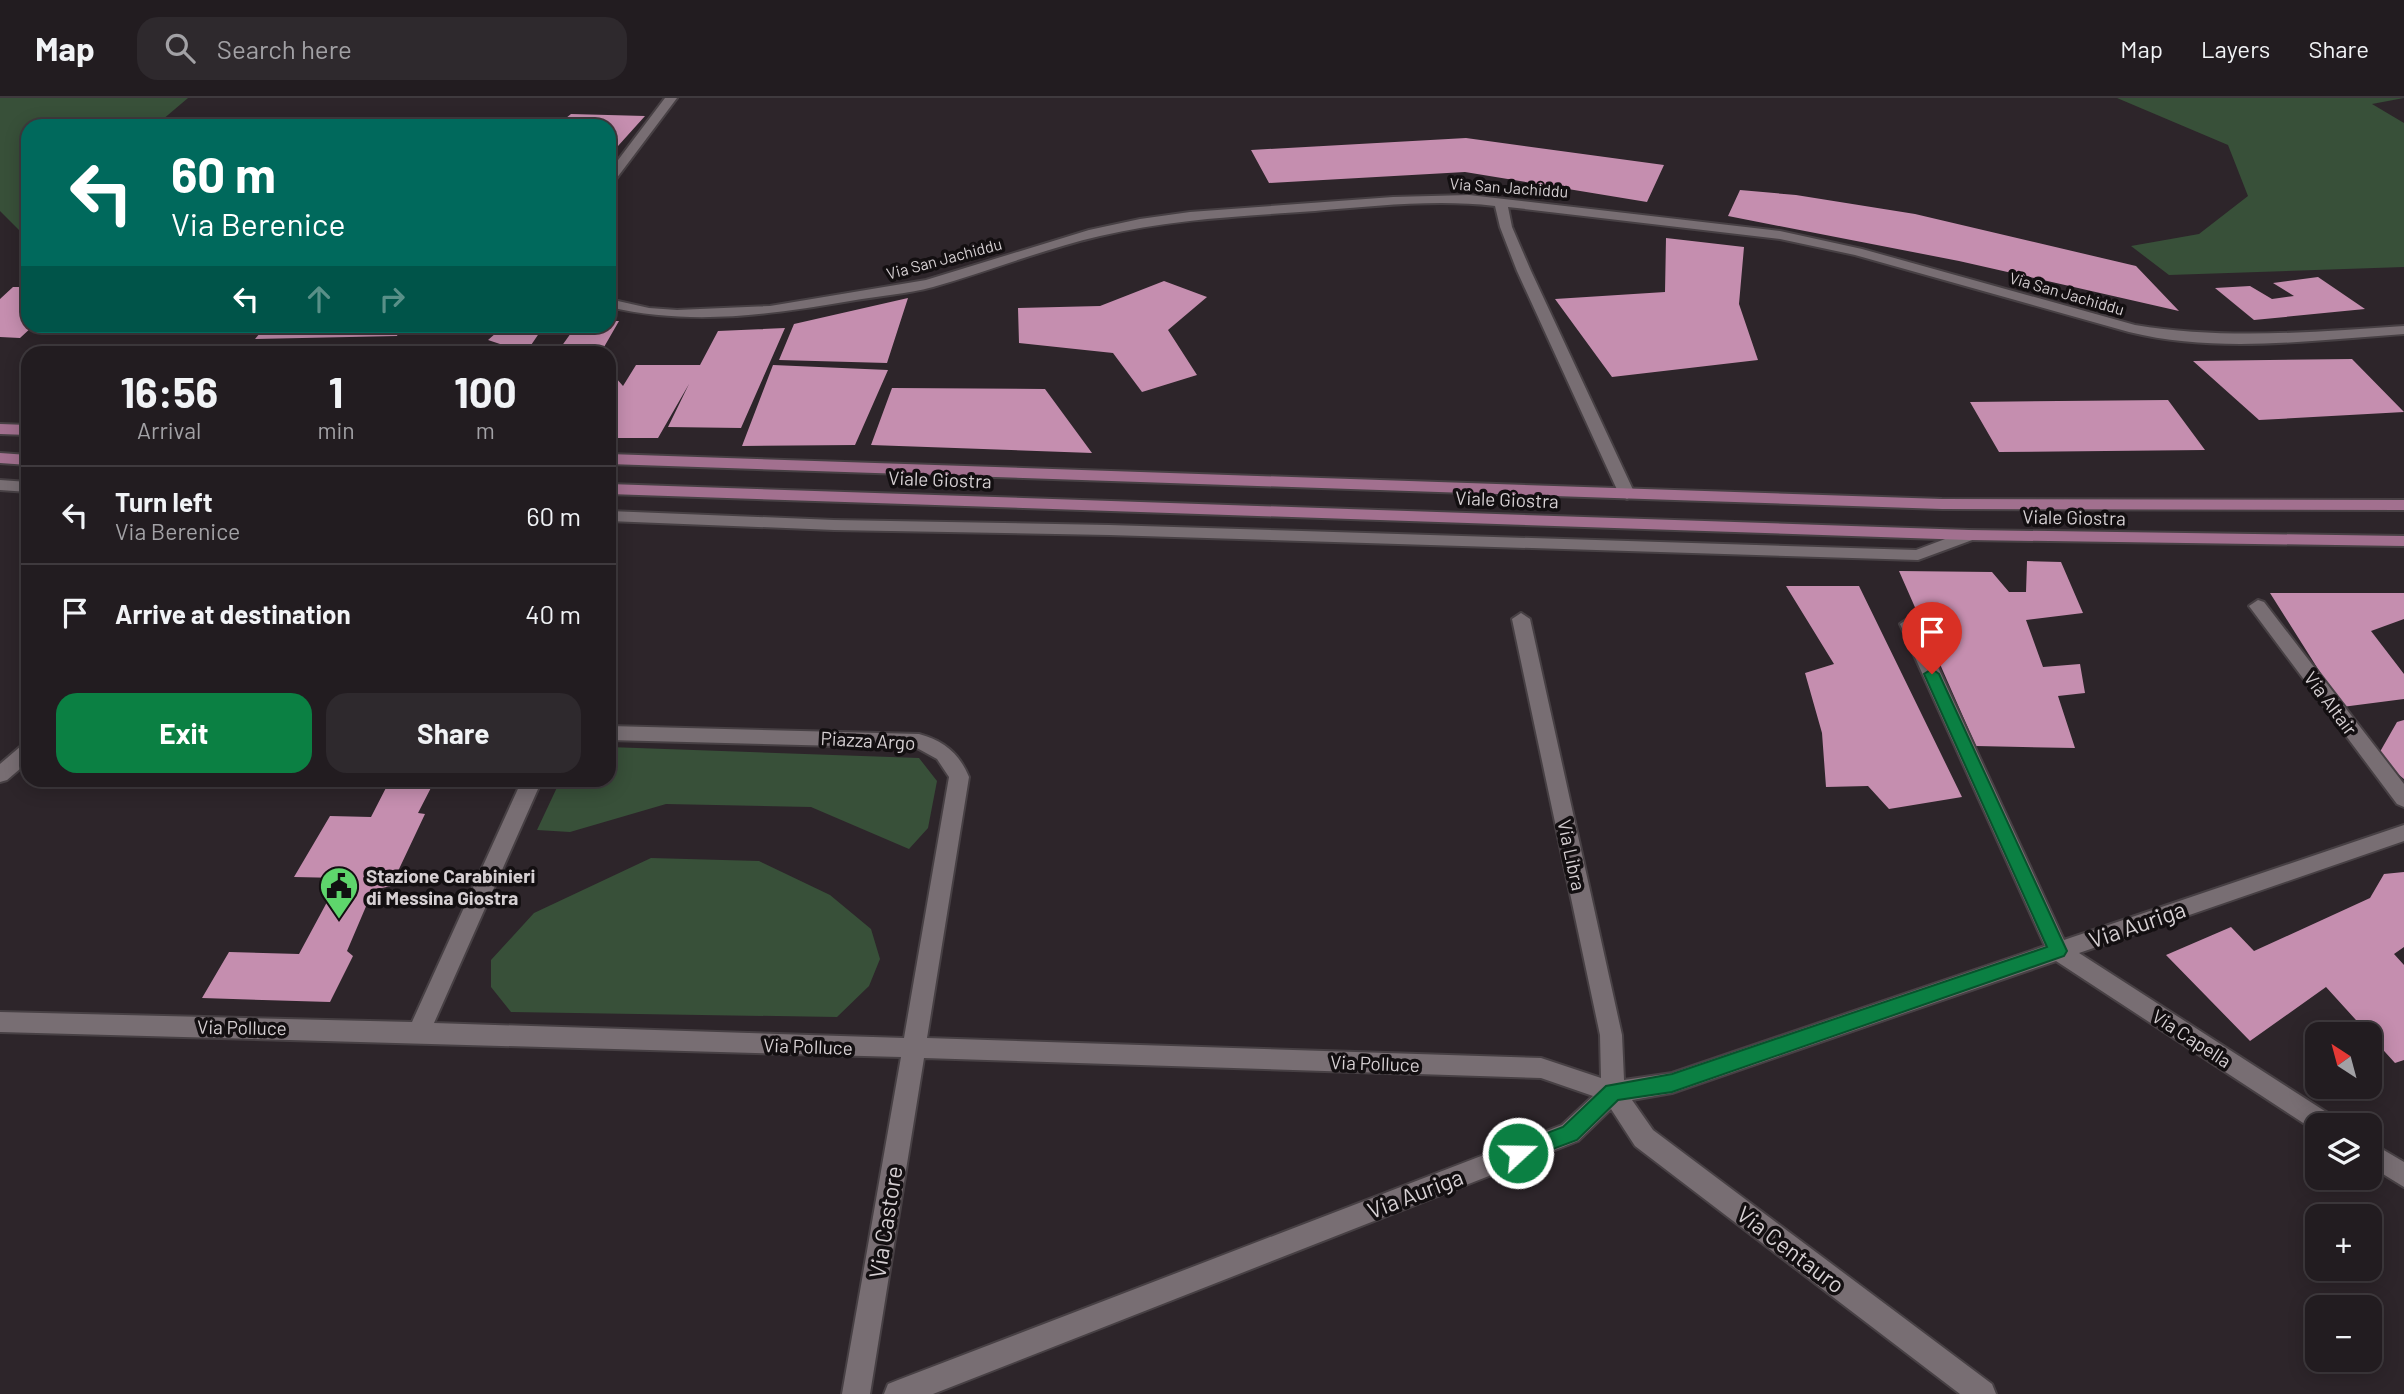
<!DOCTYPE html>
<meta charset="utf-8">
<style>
:root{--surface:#221c20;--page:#2e292d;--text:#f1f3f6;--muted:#a2a1a5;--line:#3f3a3e;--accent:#0b8043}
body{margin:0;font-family:Barlow,sans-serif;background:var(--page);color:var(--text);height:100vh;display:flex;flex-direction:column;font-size:26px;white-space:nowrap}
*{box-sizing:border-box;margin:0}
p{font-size:23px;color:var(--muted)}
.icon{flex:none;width:38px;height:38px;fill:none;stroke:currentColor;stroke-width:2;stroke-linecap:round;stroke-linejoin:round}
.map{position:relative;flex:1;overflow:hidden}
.sheet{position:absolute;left:21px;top:248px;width:595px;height:441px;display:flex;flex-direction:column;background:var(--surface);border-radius:21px;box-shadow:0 4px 18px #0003,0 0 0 2px var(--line)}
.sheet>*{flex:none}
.guide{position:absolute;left:21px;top:21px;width:595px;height:214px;border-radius:21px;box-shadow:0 4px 18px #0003,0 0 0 2px var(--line);background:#00695c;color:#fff;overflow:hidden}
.needle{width:46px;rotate:324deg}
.tools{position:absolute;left:2305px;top:924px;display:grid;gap:14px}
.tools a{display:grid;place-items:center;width:77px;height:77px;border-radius:14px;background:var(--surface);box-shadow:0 4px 18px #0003,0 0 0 2px var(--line);font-size:35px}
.pin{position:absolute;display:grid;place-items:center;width:60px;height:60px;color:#fff;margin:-72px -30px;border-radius:50% 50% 50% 0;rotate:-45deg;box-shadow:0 0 7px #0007}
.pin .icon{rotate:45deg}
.me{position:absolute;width:77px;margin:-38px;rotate:69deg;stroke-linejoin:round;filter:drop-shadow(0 0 5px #0008)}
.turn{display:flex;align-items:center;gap:24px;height:147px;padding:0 35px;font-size:32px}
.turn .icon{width:91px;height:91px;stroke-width:2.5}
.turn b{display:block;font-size:49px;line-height:60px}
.lanes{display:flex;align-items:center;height:66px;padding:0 35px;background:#0003;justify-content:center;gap:35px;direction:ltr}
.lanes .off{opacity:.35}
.eta{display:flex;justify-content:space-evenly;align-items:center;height:119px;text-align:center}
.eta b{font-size:42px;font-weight:700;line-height:49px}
.cta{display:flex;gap:14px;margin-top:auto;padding:14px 35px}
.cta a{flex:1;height:80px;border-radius:21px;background:var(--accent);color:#fff;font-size:28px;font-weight:700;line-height:80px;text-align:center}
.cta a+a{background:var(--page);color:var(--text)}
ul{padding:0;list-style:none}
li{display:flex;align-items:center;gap:21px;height:98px;padding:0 35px;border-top:2px solid var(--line)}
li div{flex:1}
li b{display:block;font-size:26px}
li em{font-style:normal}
header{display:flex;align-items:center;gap:42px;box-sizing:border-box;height:98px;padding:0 35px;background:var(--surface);border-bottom:2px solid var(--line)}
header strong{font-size:33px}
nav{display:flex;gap:38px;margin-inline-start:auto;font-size:24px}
.search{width:490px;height:63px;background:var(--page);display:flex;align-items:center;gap:18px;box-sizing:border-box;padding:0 24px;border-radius:21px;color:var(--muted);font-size:26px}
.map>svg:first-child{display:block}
.green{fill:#385039}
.building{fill:#c58eaf}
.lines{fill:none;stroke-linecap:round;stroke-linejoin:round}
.minor-casing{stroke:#474044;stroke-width:4}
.primary-casing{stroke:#474044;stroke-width:4}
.minor{fill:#786e73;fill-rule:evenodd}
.primary{fill:#a2708f;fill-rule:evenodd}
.route{fill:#0b8043;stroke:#07532c;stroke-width:2}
.labels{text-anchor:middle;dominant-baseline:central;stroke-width:7;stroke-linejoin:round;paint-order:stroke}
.far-street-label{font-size:16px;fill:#d6d0d3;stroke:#130f11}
.street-label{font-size:19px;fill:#d6d0d3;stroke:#130f11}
.poi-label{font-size:19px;font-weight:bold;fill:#d6d0d3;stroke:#130f11;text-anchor:start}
.near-street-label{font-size:23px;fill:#d6d0d3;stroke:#130f11}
</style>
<header>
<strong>Map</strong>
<div class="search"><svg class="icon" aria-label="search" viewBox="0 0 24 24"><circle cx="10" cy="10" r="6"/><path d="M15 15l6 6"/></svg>Search here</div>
<nav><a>Map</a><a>Layers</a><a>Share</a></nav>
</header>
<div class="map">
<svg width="2404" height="1296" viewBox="0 0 2404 1296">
<rect width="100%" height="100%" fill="#2d252a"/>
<path class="green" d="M0,0H188L155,28H28V135L25,138L0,113Z
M2117,0H2404L2372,6L2404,25V169L2169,177L2131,148L2199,136L2248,98L2228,47Z
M609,649L919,660L937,683L928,730L909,751L811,709L666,706L570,734L537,732L560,683L609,682Z
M651,760L759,763L830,797L871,831L880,861L869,888L837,919L511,914L491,889V862L534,815Z"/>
<path class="building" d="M571,16L645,18L609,58V28H556Z
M1466,40L1664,67L1647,104L1465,74L1269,85L1251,52Z
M1740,92L1796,97L1915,116L2136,168L2179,213L1959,163L1728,118Z
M1666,140L1744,149L1739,206L1758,262L1612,279L1555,201L1665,194Z
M2318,179L2365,211L2254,222L2215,190L2250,188L2272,201L2294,198L2273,185Z
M1164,183L1207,199L1168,232L1197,277L1142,294L1113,255L1019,245L1018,210L1100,208Z
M13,189H28V228H33L20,240L0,239V201Z
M908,200L887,265L779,262L794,226Z
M609,223H619L600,256H556L576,228H609Z
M266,228H401L397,238L255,241Z
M504,228H544L525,256H503L506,248L488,242Z
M785,230L741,330L668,329L689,286L658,340H609V272L623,288L636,267H700L718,233Z
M2352,261L2404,314L2259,322L2193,263Z
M773,267L888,272L855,347L742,348Z
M892,290L1045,291L1092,355L871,347Z
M2168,302L2205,352L1999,354L1970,304Z
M2027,463L2061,464L2083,515L2026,522L2043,569L2080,566L2085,595L2058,598L2075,650L1976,648L1899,473L1992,474L2009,494H2026Z
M1786,488H1859L1962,699L1889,711L1868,688L1826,689L1822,635L1805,575L1834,566Z
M2270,495H2404V521L2371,533L2404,576V601L2342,609Z
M2404,622V681L2377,659L2397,624Z
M390,682H435L418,715L425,716L391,788L373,792L347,853L353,858L330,904L202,900L229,854L299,856L340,780L294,779L330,718L371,719Z
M2404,774V849L2394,856L2404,867V962L2395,965L2326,889L2250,943L2166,857L2231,829L2254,853L2370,800L2384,776Z"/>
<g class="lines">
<g class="minor-casing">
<path id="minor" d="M665,0H677L613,85L609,86V74Z
M1469,97L1780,133L1862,151L2135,227C2225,242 2314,234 2404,228V236C2314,242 2218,256 2129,234L1855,157L1780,141L1508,109L1512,129L1531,173L1635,396L1627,401L1619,396L1517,173L1500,129L1495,108C1436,101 1375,108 1315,113C1243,118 1171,121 1100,138C1044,151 989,173 933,189C907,196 877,198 850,203C767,217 692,228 609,209V201L649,210L677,212L770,208L926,182L1089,132L1140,121L1190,114L1393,99Z
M0,382L28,384V394L0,392Z
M609,413L834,422L1109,427L1916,452L1969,432L1977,437L1975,441L1918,462L1109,437L834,432L609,423Z
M2258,502L2264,504L2404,686V709L2397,706L2252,512L2249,508Z
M1521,515L1530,521L1622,937L1624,982L1672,975L2045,848L1900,526L1909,520L1918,526L2064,842L2404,727V743L2079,855L2334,1019L2338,1027H2317V1034L2056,863L1672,995L1632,1002L1653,1032L1992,1286L1996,1296H1960L1635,1048L1611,1011L1578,1043L933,1296H884L888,1286L898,1282L1562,1027L1593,998L1541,980L924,960L870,1296H842L901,959L0,934V914L412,924L522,682H542L434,925L904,940L949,679L937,661L917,650L609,642V628L919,636C944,643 959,655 969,679L927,940L1541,960L1601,980L1600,937L1512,521Z
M28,646V664L7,682L0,684V666L21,648Z
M2370,1044L2404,1064V1089L2370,1068Z"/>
</g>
<g class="primary-casing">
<path id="primary" d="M0,326L28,327V337L0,336Z
M0,355L28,357V367L0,365Z
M609,356L1942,401L2404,402V412L1942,411L609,366Z
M609,386L1969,432L2404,438V448L1969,442L609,396Z"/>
</g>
<use href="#minor" class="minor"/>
<use href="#primary" class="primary"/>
</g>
<path class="route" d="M1932,571L1939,576L2067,853L2064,858L1672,994L1618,1002L1577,1042L1518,1064L1511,1062L1508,1055L1511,1049L1563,1029L1606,988L1672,976L2047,849L1924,576Z"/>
<defs>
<g id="civic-pin" transform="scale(2.0125)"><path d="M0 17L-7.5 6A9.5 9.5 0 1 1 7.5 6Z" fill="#5ed56c" stroke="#130f11"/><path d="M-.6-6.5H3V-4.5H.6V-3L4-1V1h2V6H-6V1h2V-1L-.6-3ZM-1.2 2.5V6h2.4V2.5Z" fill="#111"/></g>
</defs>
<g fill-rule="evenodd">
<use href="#civic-pin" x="339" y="788"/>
</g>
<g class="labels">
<g class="far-street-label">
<text transform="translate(1509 89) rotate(4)">Via San Jachiddu</text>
<text transform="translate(944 160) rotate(-15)">Via San Jachiddu</text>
<text transform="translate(2067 195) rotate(16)">Via San Jachiddu</text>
</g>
<g class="street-label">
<text transform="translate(940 381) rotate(2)">Viale Giostra</text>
<text transform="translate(1507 401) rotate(2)">Viale Giostra</text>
<text transform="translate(2074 419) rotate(1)">Viale Giostra</text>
<text transform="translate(2331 605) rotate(53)">Via Altair</text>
<text transform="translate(868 642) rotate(3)">Piazza Argo</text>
<text transform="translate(1572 757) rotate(78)">Via Libra</text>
<text transform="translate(242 929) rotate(1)">Via Polluce</text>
<text transform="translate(2192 940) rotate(33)">Via Capella</text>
<text transform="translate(808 948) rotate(2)">Via Polluce</text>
<text transform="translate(1375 965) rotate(2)">Via Polluce</text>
</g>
<g class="poi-label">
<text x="366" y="777">Stazione Carabinieri<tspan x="366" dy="22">di Messina Giostra</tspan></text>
</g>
<g class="near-street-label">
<text transform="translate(2137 826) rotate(-19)">Via Auriga</text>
<text transform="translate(1415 1095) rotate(-21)">Via Auriga</text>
<text transform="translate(885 1124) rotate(-81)">Via Castore</text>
<text transform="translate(1791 1151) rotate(37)">Via Centauro</text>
</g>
</g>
</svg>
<div class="tools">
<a><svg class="needle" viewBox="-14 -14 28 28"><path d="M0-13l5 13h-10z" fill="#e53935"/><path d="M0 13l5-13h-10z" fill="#a2a1a5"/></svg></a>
<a><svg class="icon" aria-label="layers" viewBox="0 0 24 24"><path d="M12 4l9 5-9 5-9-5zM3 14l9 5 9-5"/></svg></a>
<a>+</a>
<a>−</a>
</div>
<div class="pin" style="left:1932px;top:576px;background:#d93025"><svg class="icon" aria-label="arrive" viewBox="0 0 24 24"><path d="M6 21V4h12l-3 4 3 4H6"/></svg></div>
<svg class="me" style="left:1518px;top:1055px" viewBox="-20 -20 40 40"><circle r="17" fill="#0b8043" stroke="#fff" stroke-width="3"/><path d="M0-11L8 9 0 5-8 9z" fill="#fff"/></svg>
<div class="guide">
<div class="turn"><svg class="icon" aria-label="left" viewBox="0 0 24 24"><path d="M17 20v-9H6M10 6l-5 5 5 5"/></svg><div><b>60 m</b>Via Berenice</div></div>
<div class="lanes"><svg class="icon" aria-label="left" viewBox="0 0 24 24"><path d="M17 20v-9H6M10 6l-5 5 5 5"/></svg><svg class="icon off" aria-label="ahead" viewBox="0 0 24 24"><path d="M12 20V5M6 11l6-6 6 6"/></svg><svg class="icon off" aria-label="right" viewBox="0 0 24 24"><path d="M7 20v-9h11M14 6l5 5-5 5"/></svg></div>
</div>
<section class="sheet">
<div class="eta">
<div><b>16:56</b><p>Arrival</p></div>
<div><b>1</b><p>min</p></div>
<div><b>100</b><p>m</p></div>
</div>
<ul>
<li><svg class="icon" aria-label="left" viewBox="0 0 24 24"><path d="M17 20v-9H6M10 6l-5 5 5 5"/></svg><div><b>Turn left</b><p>Via Berenice</p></div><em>60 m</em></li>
<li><svg class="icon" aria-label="arrive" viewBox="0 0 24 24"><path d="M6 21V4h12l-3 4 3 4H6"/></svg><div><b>Arrive at destination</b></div><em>40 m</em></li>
</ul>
<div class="cta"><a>Exit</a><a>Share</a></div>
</section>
</div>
